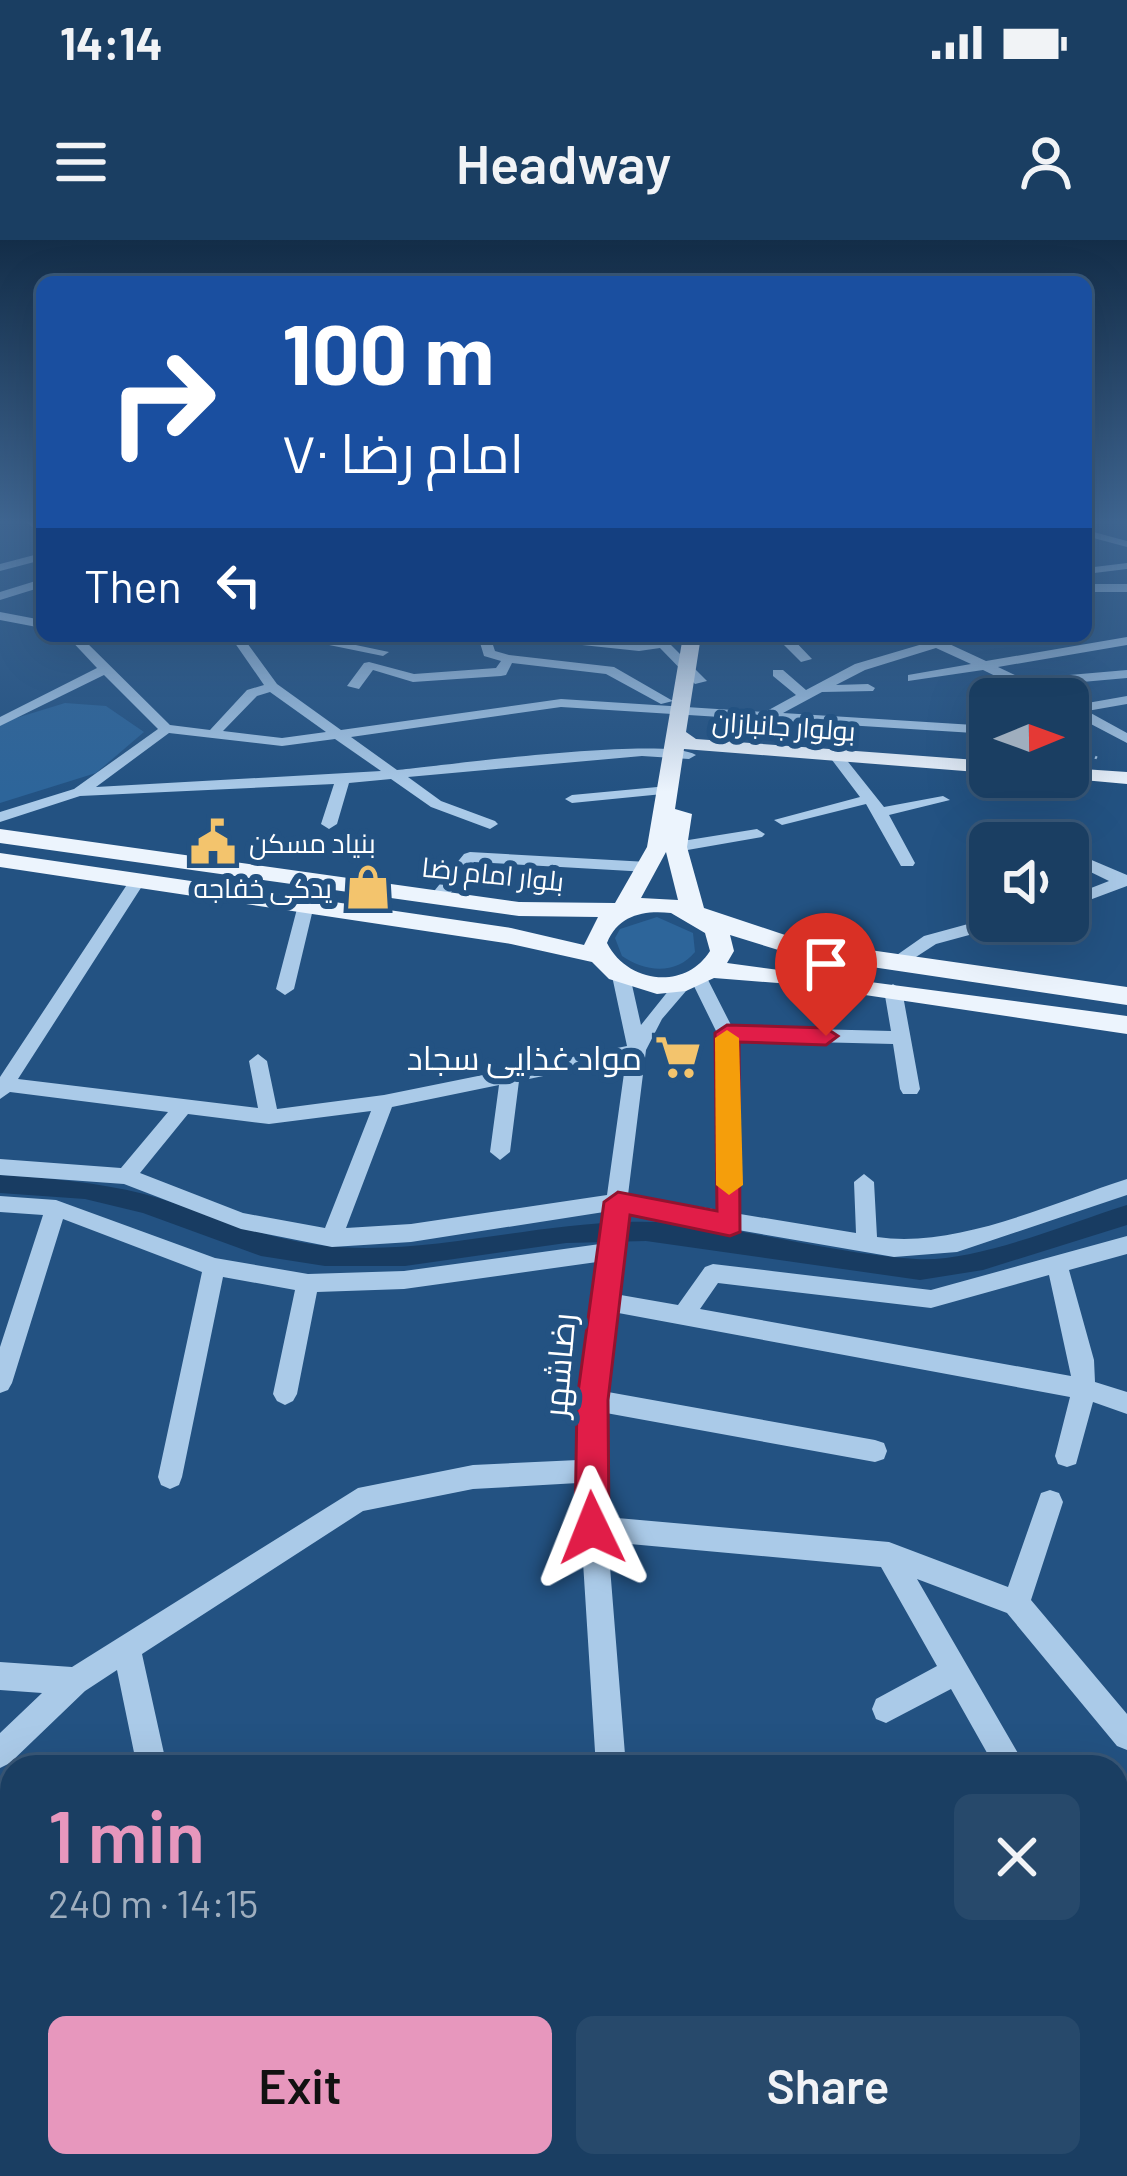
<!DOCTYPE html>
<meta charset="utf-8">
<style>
:root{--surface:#1a3e62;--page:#27496b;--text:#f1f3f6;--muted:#9faebe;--line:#385777;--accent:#e797bd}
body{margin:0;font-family:Barlow,Cairo,sans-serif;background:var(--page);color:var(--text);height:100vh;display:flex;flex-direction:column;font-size:45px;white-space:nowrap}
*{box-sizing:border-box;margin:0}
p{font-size:39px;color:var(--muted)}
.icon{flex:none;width:66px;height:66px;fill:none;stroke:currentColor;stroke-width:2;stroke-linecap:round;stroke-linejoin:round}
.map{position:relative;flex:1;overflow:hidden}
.sheet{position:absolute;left:0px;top:1515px;width:1128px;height:423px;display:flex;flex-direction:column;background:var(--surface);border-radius:36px 36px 0 0;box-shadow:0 12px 48px #0002,0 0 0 3px var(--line)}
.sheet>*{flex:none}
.top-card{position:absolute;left:36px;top:36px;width:1056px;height:366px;border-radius:18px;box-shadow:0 12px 48px #0002,0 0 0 3px var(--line);background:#1a4fa0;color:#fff;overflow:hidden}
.needle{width:78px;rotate:89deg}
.controls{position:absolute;left:969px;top:438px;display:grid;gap:24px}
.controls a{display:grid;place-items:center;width:120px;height:120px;border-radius:18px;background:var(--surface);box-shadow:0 12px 48px #0002,0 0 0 3px var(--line);font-size:60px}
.pin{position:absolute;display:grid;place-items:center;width:102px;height:102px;color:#fff;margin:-123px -51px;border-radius:50% 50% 50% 0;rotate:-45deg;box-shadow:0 0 12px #0007}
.pin .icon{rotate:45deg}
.me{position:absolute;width:132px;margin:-66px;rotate:358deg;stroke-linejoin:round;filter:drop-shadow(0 0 9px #0008)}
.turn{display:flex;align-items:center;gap:42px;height:252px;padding:0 48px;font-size:54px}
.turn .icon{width:156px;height:156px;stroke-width:2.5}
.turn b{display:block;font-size:84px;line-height:102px}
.then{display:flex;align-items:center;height:114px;padding:0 48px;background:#0003;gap:24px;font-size:45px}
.round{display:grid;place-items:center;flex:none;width:126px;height:126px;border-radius:18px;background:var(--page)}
.overview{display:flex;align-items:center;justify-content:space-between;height:204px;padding:0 48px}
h1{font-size:72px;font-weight:600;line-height:90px;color:var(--accent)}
.action{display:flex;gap:24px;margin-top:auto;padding:24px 48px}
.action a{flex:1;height:138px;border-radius:18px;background:var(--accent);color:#111;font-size:48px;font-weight:600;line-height:138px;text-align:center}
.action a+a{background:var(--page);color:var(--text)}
.status{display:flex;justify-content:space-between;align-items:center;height:84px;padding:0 60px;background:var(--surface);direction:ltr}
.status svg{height:33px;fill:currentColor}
header{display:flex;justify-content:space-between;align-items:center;height:156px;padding:0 48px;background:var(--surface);font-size:54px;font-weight:600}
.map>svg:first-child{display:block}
.green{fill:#2d659a}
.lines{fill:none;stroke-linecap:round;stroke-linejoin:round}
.canal{fill:#183c62;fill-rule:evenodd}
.path{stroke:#aacae8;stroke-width:3;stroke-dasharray:3 4.5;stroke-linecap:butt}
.minor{fill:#aacae8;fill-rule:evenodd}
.major{fill:#ecf4fd;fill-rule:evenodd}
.route{fill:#e11d48;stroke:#92132f;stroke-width:3}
.slow{fill:#f59e0b}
.labels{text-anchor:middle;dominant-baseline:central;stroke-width:12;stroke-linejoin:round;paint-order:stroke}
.far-street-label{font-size:27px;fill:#fff;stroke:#235282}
.far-poi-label{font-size:27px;fill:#fff;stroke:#235282;text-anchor:start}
.poi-label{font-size:33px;fill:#fff;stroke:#235282;text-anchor:end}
.street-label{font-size:33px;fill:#fff;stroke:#235282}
</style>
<div class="status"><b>14:14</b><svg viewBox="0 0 49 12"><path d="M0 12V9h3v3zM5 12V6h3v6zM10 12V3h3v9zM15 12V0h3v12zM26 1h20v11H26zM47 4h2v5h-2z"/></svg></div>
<header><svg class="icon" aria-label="menu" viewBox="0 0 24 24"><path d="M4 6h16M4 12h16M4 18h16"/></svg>Headway<svg class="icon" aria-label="person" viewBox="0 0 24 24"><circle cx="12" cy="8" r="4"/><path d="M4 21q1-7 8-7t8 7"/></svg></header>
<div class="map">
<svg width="1127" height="1936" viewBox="0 0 1127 1936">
<rect width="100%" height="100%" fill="#235282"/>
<path class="green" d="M65,463L106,466L144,492L96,533L0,563V483Z
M657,677L693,693L695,712C676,735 645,732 622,716L615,698L620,689Z"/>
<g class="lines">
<path class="canal" d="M0,935C49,938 96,942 144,954C206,971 252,996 318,1005C418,1018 526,984 627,982C722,979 821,1013 916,1019C975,1023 1069,983 1127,965V985L983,1030L920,1040L646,1001L566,1003L405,1026H325L261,1016L143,973L85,959L0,953Z"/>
<path class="path" d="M1068,504L1097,518"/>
<path class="minor" d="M25,281H36L42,286V295Z
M1086,290L1127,301V307L1086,296Z
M42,313V320L0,331V324Z
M1127,323V329L1086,334V328Z
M42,339V347L0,360V352Z
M1086,344H1127V352H1086Z
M0,372L42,380V388L0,380Z
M67,396H80L170,485L210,490L247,450L264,445L230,396H242L277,444L341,490L561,459L765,472L796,455L773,436V430H783L806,450L855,424L926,403L916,396H932L986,421L1127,397V405L998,427L1023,439L1127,430V438L1037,446L1061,459H1043L983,430L908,441V435L971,424L936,408L865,430L836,445L868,444L875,448L873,451L822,452L783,473L990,486V494L561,467L351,497L397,530C449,525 663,496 696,515L689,519L642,516L408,537L441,561L495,581L498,584L490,589L431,567L391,539L349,543L337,584L329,589L321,584L334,544L80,556L0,582V572L74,549L158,489L104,435L0,486V477L97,428ZM270,452L326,492L282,498L223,491L257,456ZM169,493L282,506L335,499L381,531L96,547Z
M285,396H313L389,412L383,416Z
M478,396H490L495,411L509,415L614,427L673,461L661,464L606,434L512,423L506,435L501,436L413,442L373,430L359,449L347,446L364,423L369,422L414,434L496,428L501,421L484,416Z
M529,396C569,396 613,407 653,401L649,396H662L707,441L695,444L660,408L639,411L535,400Z
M725,396H790L812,419L801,422L779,400L706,405L700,401Z
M1127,456V464L1087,471L1127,493V503L1068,472V462L1076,465Z
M836,512L841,513L884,567L943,556L950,560L889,575L915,623L913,626H901L866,564L782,585L774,580L860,557L829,516Z
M668,546L675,550L673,553L572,563L565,559L572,555Z
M757,589L765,594L762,597L676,612L668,607L676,602Z
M1068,610L1127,635V646L1068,668V657L1109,641L1068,621Z
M470,612L648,622L656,627L648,632L474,622L443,663H431V655L464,614Z
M138,635L146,640L18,839L258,868L249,821L258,814L267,821L277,869L384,855L627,806L612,736L615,732L621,730L630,736L641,785L677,740L683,738L692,744L662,779L646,810L628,955L719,970L717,793L690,738L693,734H705L732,787L891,791L884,750L893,744L902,750L920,849L917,854H903L900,849L893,804L735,800L740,974L856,993L854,942L864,934L874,942L877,997C956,1009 1052,963 1127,939V955L957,1012L894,1017L738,990L730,993L721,988L626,971L615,1054L678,1065L705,1027L713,1024L931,1050L1127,996V1014L1069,1030L1094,1120L1095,1142L1127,1152V1174L1093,1162L1076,1224L1067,1227L1058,1224L1055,1216L1070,1157L613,1072L608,1152L875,1200L884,1203L887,1211L884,1219L875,1222L606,1173L602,1231L606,1277L889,1302L1008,1347L1041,1253L1050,1250L1059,1253L1063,1262L1031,1360L1127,1474V1510L1117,1506L1007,1373L917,1339L1026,1527H995L951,1449L886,1483L876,1479L872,1469L876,1459L937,1426L881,1327L608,1302L626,1527H596L578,1243L473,1249L363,1271L142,1414L167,1527H137L117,1430L85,1451L10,1523L0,1528V1493L42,1453L0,1450V1422L72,1427L358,1248L473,1225L578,1220L581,1160L597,1022L404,1049L317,1052L297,1154L293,1161L285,1165L277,1161L273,1154L295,1050L223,1037L182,1237L179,1245L170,1249L161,1245L158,1237L202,1032L63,979L12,1143L8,1150L0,1153V1107L43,975L0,972V956L56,960L215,1018L308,1034L404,1031L600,1004L604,972L411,1002L332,1007L241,989L124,944L0,935V919L121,928L168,872L10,852L0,859V837L132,637ZM626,819L607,955L411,984L346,988L392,867L499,845L490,912L500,920L510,912L519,841ZM371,871L325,988L243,973L140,933L188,874L269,884ZM1049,1035L1071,1136L700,1069L718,1043L931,1068Z
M306,660L314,665L294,749L285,755L276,749L298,665Z
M990,678L1008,681L1006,685L936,704L899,728L893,730L884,724L924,696Z
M0,1692L12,1695V1727L0,1724Z
M23,1926H59V1936H23Z
M220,1926H256L258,1936H222Z
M679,1926H715L718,1936H682Z
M967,1926H1005L1009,1936H972Z"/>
<path class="major" d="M683,396H701L686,492L696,499L990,521V533L684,509L675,569L692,574L687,607L704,668L800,700L1127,747V765L798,716L730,695L734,711L727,723L1127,776V794L791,744L714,738L686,751L657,754L609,739L592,722L511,704L0,627V613L511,688L584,705L598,677L519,676L0,603V589L519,662L615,663L647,607ZM666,612L678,660L641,658ZM671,673L705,693L710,711C685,751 627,743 607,703C618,675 644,670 671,673Z
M1068,528L1127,532V544L1061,538L1068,537Z"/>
</g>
<linearGradient id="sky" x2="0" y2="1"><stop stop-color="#132d48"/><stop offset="0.51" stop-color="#3f6692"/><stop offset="1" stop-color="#3f6692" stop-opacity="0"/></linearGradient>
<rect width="1127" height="552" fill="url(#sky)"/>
<path class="route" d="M727,785L826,788L838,796L826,805L739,802L740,992L730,996L630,975L608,1160L609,1288L604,1299L592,1304L580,1299L575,1288L577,1160L604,962L618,952L717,971L715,793Z"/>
<path class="slow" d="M727,790L739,798L743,945L729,955L716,945L715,798Z"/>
<defs>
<g id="civic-bare" transform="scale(3.6)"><path d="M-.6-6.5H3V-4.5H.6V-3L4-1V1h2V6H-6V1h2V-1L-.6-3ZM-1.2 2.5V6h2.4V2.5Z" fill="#f3c46d" stroke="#235282" stroke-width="2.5" paint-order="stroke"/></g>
<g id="shop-bare" transform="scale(3.6)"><path d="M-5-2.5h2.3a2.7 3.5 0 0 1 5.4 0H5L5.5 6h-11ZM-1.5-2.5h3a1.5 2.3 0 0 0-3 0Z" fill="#f3c46d" stroke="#235282" stroke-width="2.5" paint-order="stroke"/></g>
<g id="supermarket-bare" transform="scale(3.6)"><path d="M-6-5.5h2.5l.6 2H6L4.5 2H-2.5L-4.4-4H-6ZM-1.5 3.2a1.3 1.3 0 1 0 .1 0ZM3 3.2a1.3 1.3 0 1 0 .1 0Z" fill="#f3c46d" stroke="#235282" stroke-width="2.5" paint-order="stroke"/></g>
</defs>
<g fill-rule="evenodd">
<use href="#civic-bare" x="213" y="602"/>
<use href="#shop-bare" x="368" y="647"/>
<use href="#supermarket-bare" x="678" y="817"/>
</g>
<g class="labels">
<g class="far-street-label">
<text transform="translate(784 485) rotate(4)">بولوار جانبازان</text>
<text transform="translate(493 633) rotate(6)">بلوار امام رضا</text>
</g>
<g class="far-poi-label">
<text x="249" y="602">بنیاد مسکن</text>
<text x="332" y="647" text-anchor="end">یدکی خفاجه</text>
</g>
<g class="poi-label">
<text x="642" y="817">مواد غذایی سجاد</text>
</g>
<g class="street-label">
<text transform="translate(558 1125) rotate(-85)">رضاشهر</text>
</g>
</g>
</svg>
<div class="controls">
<a><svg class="needle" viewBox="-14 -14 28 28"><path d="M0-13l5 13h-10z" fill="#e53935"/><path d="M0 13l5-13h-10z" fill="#9faebe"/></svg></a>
<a><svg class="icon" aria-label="sound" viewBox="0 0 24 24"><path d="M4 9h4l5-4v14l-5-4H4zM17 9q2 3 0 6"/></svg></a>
</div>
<div class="pin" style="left:826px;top:796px;background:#d93025"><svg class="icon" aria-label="arrive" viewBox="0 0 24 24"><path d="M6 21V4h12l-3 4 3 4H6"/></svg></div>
<svg class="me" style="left:592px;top:1288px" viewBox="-20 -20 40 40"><path d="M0-17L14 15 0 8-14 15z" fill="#e11d48" stroke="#fff" stroke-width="4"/></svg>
<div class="top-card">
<div class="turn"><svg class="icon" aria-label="right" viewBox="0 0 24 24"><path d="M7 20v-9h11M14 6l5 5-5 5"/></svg><div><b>100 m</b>امام رضا ۷۰</div></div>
<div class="then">Then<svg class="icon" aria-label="left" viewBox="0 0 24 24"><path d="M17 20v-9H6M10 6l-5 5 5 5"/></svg></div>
</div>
<section class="sheet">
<div class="overview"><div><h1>1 min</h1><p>240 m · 14:15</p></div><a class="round"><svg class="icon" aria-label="close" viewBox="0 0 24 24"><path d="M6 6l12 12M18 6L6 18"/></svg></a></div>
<div class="action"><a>Exit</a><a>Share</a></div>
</section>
</div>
